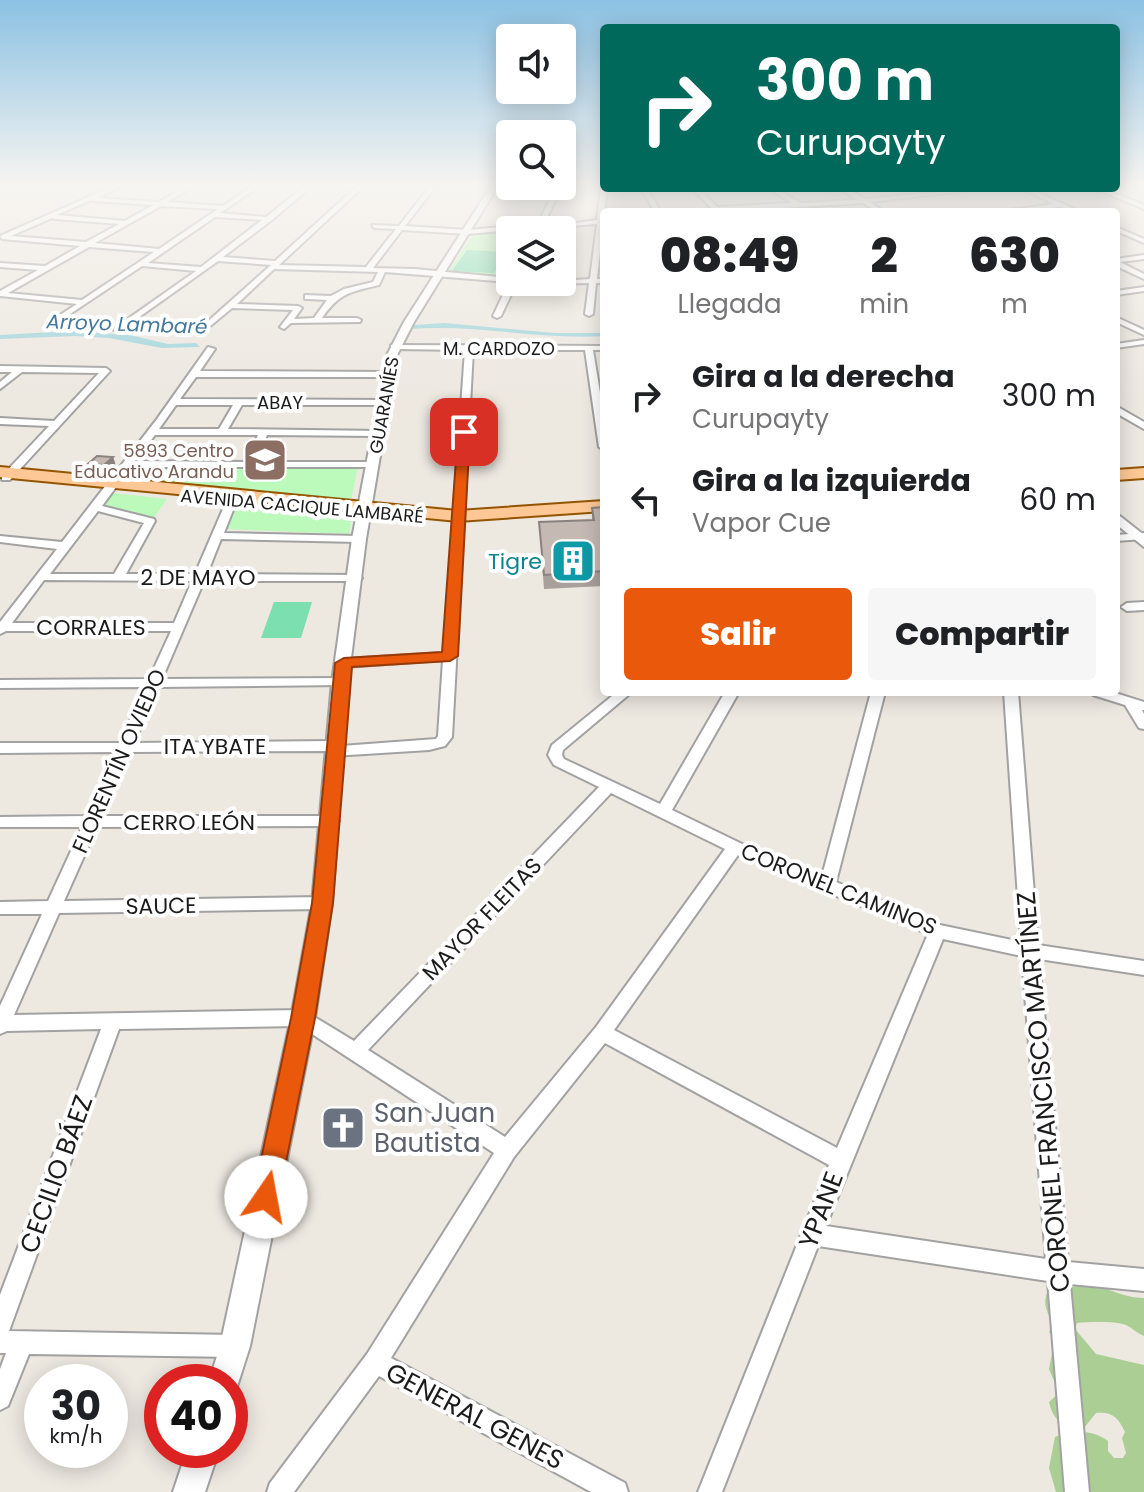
<!DOCTYPE html>
<html lang="es">
<meta charset="utf-8">
<style>
:root{--surface:#fff;--page:#f6f6f6;--text:#202124;--muted:#757577;--accent:#ea580c}
body{margin:0;font-family:Poppins,sans-serif;background:var(--page);color:var(--text);height:100vh;display:flex;flex-direction:column;font-size:30px;white-space:nowrap}
*{box-sizing:border-box;margin:0}
p{font-size:26px;color:var(--muted)}
.icon{flex:none;width:44px;height:44px;fill:none;stroke:currentColor;stroke-width:2;stroke-linecap:round;stroke-linejoin:round}
.map{position:relative;flex:1;overflow:hidden}
.sheet{position:absolute;left:600px;top:208px;width:520px;height:488px;display:flex;flex-direction:column;background:var(--surface);border-radius:8px;box-shadow:0 4px 20px #0003}
.sheet>*{flex:none}
.guide{position:absolute;left:600px;top:24px;width:520px;height:168px;border-radius:8px;box-shadow:0 4px 20px #0003;background:#00695c;color:#fff;overflow:hidden}
.buttons{position:absolute;left:496px;top:24px;display:grid;gap:16px}
.buttons a{display:grid;place-items:center;width:80px;height:80px;border-radius:8px;background:var(--surface);box-shadow:0 4px 20px #0003;font-size:40px}
.speed{position:absolute;left:24px;top:1364px;display:flex;gap:16px;font-size:40px;font-weight:700;text-align:center}
.speed>*{display:grid;place-content:center;width:104px;height:104px;border-radius:50%;background:var(--surface);box-shadow:0 4px 20px #0003;line-height:1}
.speed small{font-size:20px;font-weight:400}
.speed .limit{border:12px solid #d22;background:#fff;color:#111}
.pin{position:absolute;display:grid;place-items:center;width:68px;height:68px;color:#fff;margin:-34px;border-radius:16px;box-shadow:0 4px 12px #0006}
.me{position:absolute;width:88px;margin:-44px;rotate:12deg;stroke-linejoin:round;filter:drop-shadow(0 0 6px #0008)}
.turn{display:flex;align-items:center;gap:28px;height:168px;padding:0 24px;font-size:36px}
.turn .icon{width:104px;height:104px;stroke-width:2.5}
.turn b{display:block;font-size:56px;line-height:68px}
.eta{display:flex;justify-content:space-evenly;align-items:center;height:136px;text-align:center}
.eta b{font-size:48px;font-weight:800;line-height:56px}
.primary-button{display:flex;gap:16px;margin-top:auto;padding:16px 24px}
.primary-button a{flex:1;height:92px;border-radius:8px;background:var(--accent);color:#fff;font-size:32px;font-weight:800;line-height:92px;text-align:center}
.primary-button a+a{background:var(--page);color:var(--text)}
ul{padding:0;list-style:none}
li{display:flex;align-items:center;gap:24px;height:104px;padding:0 24px}
li div{flex:1}
li b{display:block;font-size:30px}
li em{font-style:normal}
.map>svg:first-child{display:block}
.forest{fill:#aace94}
.park{fill:#bcfabb}
.pitch{fill:#7cdfb0}
.water{fill:#9fd4dc}
.lines{fill:none;stroke-linecap:round;stroke-linejoin:round}
.minor-casing{stroke:#a2a2a2;stroke-width:4}
.tertiary-casing{stroke:#a2a2a2;stroke-width:4}
.primary-casing{stroke:#935500;stroke-width:4}
.minor{fill:#fff;fill-rule:evenodd}
.tertiary{fill:#fff;fill-rule:evenodd}
.primary{fill:#fdc796;fill-rule:evenodd}
.wall{fill:#a99f9b}
.shaded-wall{fill:#8a827e}
.building{fill:#c5b9b4;stroke:#8a827e;stroke-width:2}
.route{fill:#ea580c;stroke:#983908;stroke-width:2}
.labels{text-anchor:middle;dominant-baseline:central;stroke-width:8;stroke-linejoin:round;paint-order:stroke}
.far-street-label{font-size:18px;fill:#1b1b1b;stroke:#fff}
.far-education-label{font-size:18px;fill:#785e54;stroke:#fff;text-anchor:end}
.far-water-label{font-size:20px;font-style:italic;fill:#42789c;stroke:#fff}
.culture-label{font-size:22px;fill:#0d838f;stroke:#fff;text-anchor:end}
.street-label{font-size:22px;fill:#1b1b1b;stroke:#fff}
.near-street-label{font-size:26px;fill:#1b1b1b;stroke:#fff}
.near-worship-label{font-size:26px;fill:#5b616d;stroke:#fff;text-anchor:start}
</style>
<div class="map">
<svg width="1144" height="1492" viewBox="0 0 1144 1492">
<rect width="100%" height="100%" fill="#ede8e0"/>
<path class="forest" d="M1080,1282C1103,1284 1120,1298 1144,1298V1336C1137,1333 1132,1328 1126,1325C1115,1321 1089,1322 1077,1323L1075,1329L1096,1354L1144,1365V1492H1056L1049,1468L1055,1437C1071,1429 1094,1430 1108,1441V1451L1114,1458H1123L1126,1453L1122,1438L1125,1432C1118,1417 1112,1411 1096,1413L1084,1428C1065,1429 1053,1421 1049,1402L1059,1393L1049,1369L1053,1348L1059,1344L1049,1332L1053,1324C1047,1311 1042,1304 1048,1290H1069Z"/>
<path class="park" d="M510,231V267L505,276L448,272L474,234Z
M137,466H358L351,501L130,480Z
M112,493L167,499L154,518L102,505Z
M238,506L352,516L349,534L226,529Z"/>
<path class="pitch" d="M467,250L507,252L494,273L452,271Z
M274,602H312L301,638H261Z"/>
<path class="water" d="M445,323L555,333H604V336C539,340 476,324 411,329L413,325Z
M70,331L130,335L168,344L196,343L200,347L162,348L109,338L75,336L0,339V335Z"/>
<g class="lines">
<g class="minor-casing">
<path id="minor" d="M113,186H122L98,198L159,202L186,186H194L167,202L223,206L252,186H260L220,213L266,217L305,186H312L272,220L223,257L275,261L357,186H364L279,265L366,267L396,229L374,228L372,225L399,226L430,186H436L405,226L467,230L538,224L556,186H562L541,230H535L536,228L467,234L402,230L373,268L415,269L510,278V282H517L501,316L497,318L493,316L509,282L385,272L379,285C350,292 339,293 322,318H357L361,320L360,322L291,323L284,329L280,327L293,310L232,308L209,327H206V323L271,265L218,261L118,332L114,330L115,328L196,271L142,266L49,328L45,326L46,324L77,304L0,296V291L38,270L0,267V263L45,266L80,246L2,239L0,236ZM91,200L93,201L153,205L125,221L57,215ZM161,206L218,209L159,249L95,243ZM215,217L262,220L201,267L148,263ZM52,218L55,219L119,224L86,242L11,236ZM89,247L154,252L82,300L8,293ZM274,269L378,272L373,282L344,289L331,296L305,295V299H308L327,300L314,318L294,319L302,308L298,306L237,304Z
M604,186L607,188L597,279H604V283H596L593,314L589,316L585,314L589,283L548,284L544,282L590,279L597,224L571,226L568,224L597,220L601,188Z
M626,188H659L648,190L661,212H655L642,190Z
M692,188H698L717,207L792,203L768,188H775L800,203L857,200L839,188H846L865,199L989,188L870,202L885,212H878L863,203L715,212Z
M1020,188H1028L1081,212H1073L1061,207L995,212L1054,204Z
M1093,188H1101L1144,205V209Z
M1116,227L1144,239V243L1116,231Z
M1144,255V259L1120,262L1144,274V279L1116,266V259Z
M1144,287V291L1116,295V291Z
M1116,317L1144,330V335L1116,322Z
M1144,340V344L1116,348V344Z
M391,345L604,346V350H593L604,417V450L599,447L585,350H473L452,737L445,746L429,750L333,756L328,754L326,751L130,752L102,816H331L336,817L339,821L336,825L331,826L97,827L64,901L322,897L328,899L330,903L328,907L322,909L59,913L14,1015L303,1010L354,1041L599,787L554,765L548,755L552,745L617,692H632L563,750L562,755L564,759L660,804L725,692H739L672,810L740,843L822,876L871,692H885L836,882L940,925L1021,942L1004,692H1018L1038,945L1144,961V975L1039,959L1068,1262L1144,1269V1291L1070,1284L1089,1492H1065L1048,1281L818,1246L722,1492H698L829,1165L605,1043L514,1157L391,1358L625,1483L628,1492H591L379,1376L294,1492H267L270,1483L367,1354L494,1153L300,1026L119,1029L9,1331L235,1335L243,1338L246,1346L243,1354L235,1357L29,1354L8,1406L0,1410V1369L6,1353H0V1295L101,1029L7,1031L0,1034V1006L42,914H0V902L48,901L82,827H0V817L87,816L116,752L0,753V743H120L145,687L0,688V680L149,679L171,631H6L0,634V622L57,549L0,542V536L62,542L157,419L208,347L215,349L200,371L392,372V376L389,377H196L180,399L387,400L389,402L384,405H242L228,429L381,431L383,433L378,436L267,435L256,462H373L377,463V467H131L102,506L154,519L155,521L126,574H195L229,495L234,492L239,495L224,533L359,536L364,539L359,542L221,539L207,574L356,575L362,578L356,581H204L162,679L340,678L345,679L347,682L345,685L159,687L134,743L334,741L341,746L436,739L438,736L443,660L344,667L338,663L344,659L444,653L465,350L394,349H391ZM176,405H233L219,429H159ZM155,435H258L246,462L135,461ZM98,511L144,523L114,574H50ZM44,580L192,581L174,623H12ZM611,793L725,849L596,1027L505,1137L368,1050ZM738,855L928,934L837,1148L614,1030ZM943,939L1022,956L1046,1259L826,1226Z
M0,366L106,368L110,371L10,480H2V476L49,426L0,424V418L54,421L99,373L22,372L0,389V382L12,372H0Z
M1116,406L1144,422V429L1116,413Z
M1144,533V539L1116,541V535Z
M1144,602V610L1127,611L1121,607L1127,603Z
M1091,692H1112L1144,702V710H1142L1144,714V729L1139,728L1125,705L1093,695Z"/>
</g>
<g class="tertiary-casing">
<path id="tertiary" d="M491,186H498L414,322L397,355L366,539L348,682L332,903L315,1018L250,1346L235,1393L230,1394V1382H209L220,1346L291,1018L312,903L332,682L352,539L387,355L404,322Z
M1116,513L1144,535V547L1116,524Z
M187,1450H219L205,1492H173Z"/>
</g>
<g class="primary-casing">
<path id="primary" d="M0,467L458,511L604,501V511L458,521L0,477Z
M1144,468V478L1116,480V470Z"/>
</g>
<use href="#minor" class="minor"/>
<use href="#tertiary" class="tertiary"/>
<use href="#primary" class="primary"/>
</g>
<path class="wall" d="M113,457L116,466L107,474L91,473L88,464Z
M604,507V586L544,589L539,522L592,520V508Z"/>
<path class="shaded-wall" d="M113,457L116,466L107,474L104,465Z"/>
<path class="building" d="M97,456L113,457L104,465L88,464Z
M604,507V571L544,575L539,522L594,520L592,508Z"/>
<linearGradient id="sky" x2="0" y2="1"><stop stop-color="#8bc1e3"/><stop offset="0.47" stop-color="#f7f5f1"/><stop offset="1" stop-color="#f7f5f1" stop-opacity="0"/></linearGradient>
<rect width="1144" height="395" fill="url(#sky)"/>
<path class="route" d="M464,429L470,432L458,656L450,661L352,667L333,903L315,1018L279,1197L275,1206L266,1210L257,1206L253,1197L291,1018L312,903L335,663L344,658L442,652L458,432Z"/>
<defs>
<g id="school-square" transform="scale(2.3)"><rect x="-9" y="-9" width="18" height="18" rx="4" fill="#8d6e63" stroke="#fff"/><path d="M0-5L7-2L0 1L-7-2ZM-4 1L0 2.5L4 1V4Q0 6-4 4Z" fill="#fff"/></g>
<g id="building-square" transform="scale(2.3)"><rect x="-9" y="-9" width="18" height="18" rx="4" fill="#0f9aa8" stroke="#fff"/><path d="M-4-6H4V6H1V3H-1V6H-4ZM-2.5-4.3h1.7v1.8h-1.7ZM.8-4.3h1.7v1.8H.8ZM-2.5-1h1.7V.8h-1.7ZM.8-1h1.7V.8H.8Z" fill="#fff"/></g>
<g id="church-square" transform="scale(2.3)"><rect x="-9" y="-9" width="18" height="18" rx="4" fill="#6b7280" stroke="#fff"/><path d="M-1.2-6h2.4v3.5h3.3v2.4h-3.3V6h-2.4V-.1h-3.3v-2.4h3.3Z" fill="#fff"/></g>
</defs>
<g fill-rule="evenodd">
<use href="#school-square" x="265" y="460"/>
<use href="#building-square" x="573" y="561"/>
<use href="#church-square" x="343" y="1128"/>
</g>
<g class="labels">
<g class="far-street-label">
<text x="499" y="348">M. CARDOZO</text>
<text x="280" y="402">ABAY</text>
<text transform="translate(384 405) rotate(-80)">GUARANÍES</text>
<text transform="translate(302 506) rotate(5)">AVENIDA CACIQUE LAMBARÉ</text>
</g>
<g class="far-education-label">
<text x="234" y="450">5893 Centro<tspan x="234" dy="21">Educativo Arandu</tspan></text>
</g>
<g class="far-water-label">
<text transform="translate(127 324) rotate(2)">Arroyo Lambaré</text>
</g>
<g class="culture-label">
<text x="542" y="561">Tigre</text>
</g>
<g class="street-label">
<text x="198" y="577">2 DE MAYO</text>
<text x="91" y="627">CORRALES</text>
<text x="215" y="746">ITA YBATE</text>
<text transform="translate(119 761) rotate(-66)">FLORENTÍN OVIEDO</text>
<text x="189" y="822">CERRO LEÓN</text>
<text transform="translate(839 889) rotate(22)">CORONEL CAMINOS</text>
<text transform="translate(161 906) rotate(-1)">SAUCE</text>
<text transform="translate(482 919) rotate(-46)">MAYOR FLEITAS</text>
</g>
<g class="near-street-label">
<text transform="translate(1043 1092) rotate(-95)">CORONEL FRANCISCO MARTÍNEZ</text>
<text transform="translate(56 1174) rotate(-70)">CECILIO BÁEZ</text>
<text transform="translate(821 1210) rotate(-69)">YPANE</text>
<text transform="translate(475 1416) rotate(28)">GENERAL GENES</text>
</g>
<g class="near-worship-label">
<text x="374" y="1113">San Juan<tspan x="374" dy="30">Bautista</tspan></text>
</g>
</g>
</svg>
<div class="buttons">
<a><svg class="icon" aria-label="sound" viewBox="0 0 24 24"><path d="M4 9h4l5-4v14l-5-4H4zM17 9q2 3 0 6"/></svg></a>
<a><svg class="icon" aria-label="search" viewBox="0 0 24 24"><circle cx="10" cy="10" r="6"/><path d="M15 15l6 6"/></svg></a>
<a><svg class="icon" aria-label="layers" viewBox="0 0 24 24"><path d="M12 4l9 5-9 5-9-5zM3 14l9 5 9-5"/></svg></a>
</div>
<div class="speed"><div>30<small>km/h</small></div><div class="limit">40</div></div>
<div class="pin" style="left:464px;top:432px;background:#d93025"><svg class="icon" aria-label="arrive" viewBox="0 0 24 24"><path d="M6 21V4h12l-3 4 3 4H6"/></svg></div>
<svg class="me" style="left:266px;top:1197px" viewBox="-20 -20 40 40"><circle r="19" fill="#fff"/><path d="M0-13L10 11 0 6-10 11z" fill="#ea580c"/></svg>
<div class="guide">
<div class="turn"><svg class="icon" aria-label="right" viewBox="0 0 24 24"><path d="M7 20v-9h11M14 6l5 5-5 5"/></svg><div><b>300 m</b>Curupayty</div></div>
</div>
<section class="sheet">
<div class="eta">
<div><b>08:49</b><p>Llegada</p></div>
<div><b>2</b><p>min</p></div>
<div><b>630</b><p>m</p></div>
</div>
<ul>
<li><svg class="icon" aria-label="right" viewBox="0 0 24 24"><path d="M7 20v-9h11M14 6l5 5-5 5"/></svg><div><b>Gira a la derecha</b><p>Curupayty</p></div><em>300 m</em></li>
<li><svg class="icon" aria-label="left" viewBox="0 0 24 24"><path d="M17 20v-9H6M10 6l-5 5 5 5"/></svg><div><b>Gira a la izquierda</b><p>Vapor Cue</p></div><em>60 m</em></li>
</ul>
<div class="primary-button"><a>Salir</a><a>Compartir</a></div>
</section>
</div>
